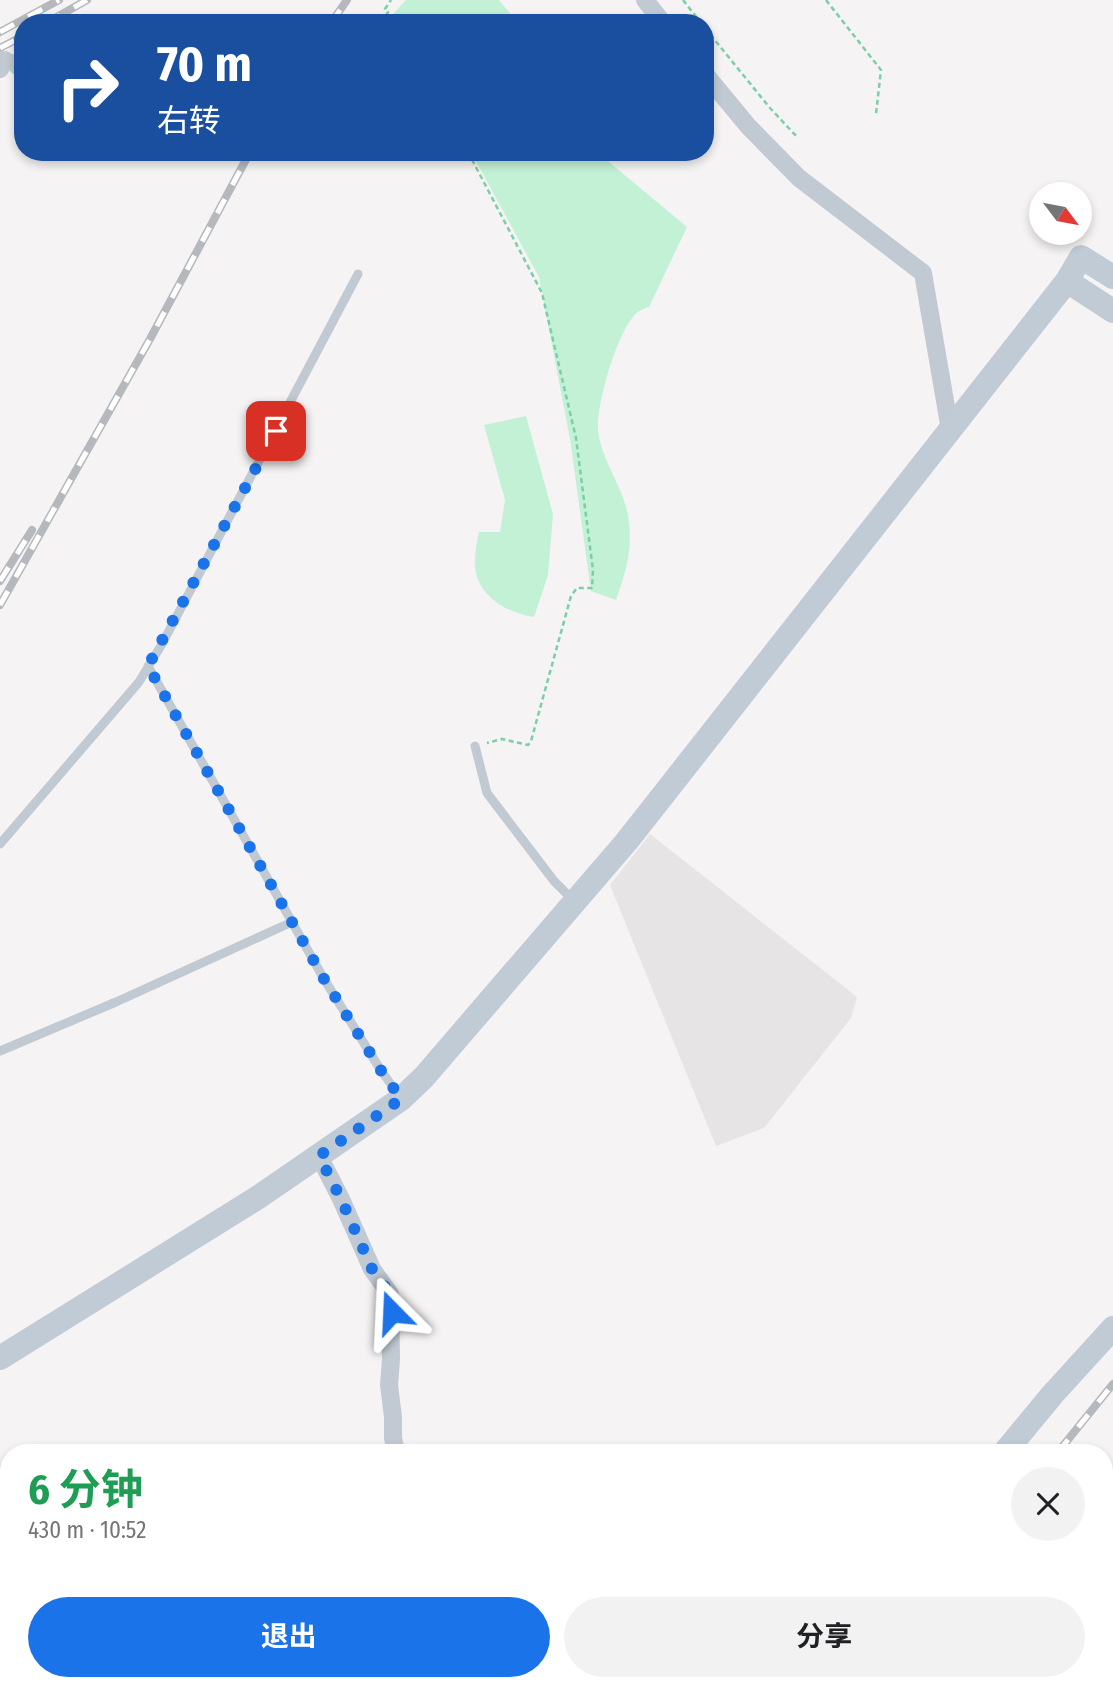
<!DOCTYPE html>
<html lang="zh">
<meta charset="utf-8">
<style>
:root{--surface:#fff;--page:#f2f2f2;--text:#202124;--muted:#757577;--accent:#1a73e8}
body{margin:0;font-family:"Fira Sans Condensed","Noto Sans SC",sans-serif;background:var(--page);color:var(--text);height:100vh;display:flex;flex-direction:column;font-size:26px;white-space:nowrap}
*{box-sizing:border-box;margin:0}
p{font-size:23px;color:var(--muted)}
.icon{flex:none;width:38px;height:38px;fill:none;stroke:currentColor;stroke-width:2;stroke-linecap:round;stroke-linejoin:round}
.map{position:relative;flex:1;overflow:hidden}
.drawer{position:absolute;left:0px;top:1444px;width:1113px;height:247px;display:flex;flex-direction:column;background:var(--surface);border-radius:28px 28px 0 0;box-shadow:0 4px 10px #0003}
.drawer>*{flex:none}
.guide{position:absolute;left:14px;top:14px;width:700px;height:147px;border-radius:28px;box-shadow:0 4px 10px #0003;background:#1a4fa0;color:#fff;overflow:hidden}
.needle{width:46px;rotate:122deg}
.tools{position:absolute;left:1029px;top:182px;display:grid;gap:14px}
.tools a{display:grid;place-items:center;width:63px;height:63px;border-radius:50%;background:var(--surface);box-shadow:0 4px 10px #0003;font-size:35px}
.pin{position:absolute;display:grid;place-items:center;width:60px;height:60px;color:#fff;margin:-30px;border-radius:14px;box-shadow:0 4px 10px #0006}
.me{position:absolute;width:77px;margin:-38px;rotate:339deg;stroke-linejoin:round;filter:drop-shadow(0 0 5px #0008)}
.turn{display:flex;align-items:center;gap:24px;height:147px;padding:0 28px;font-size:32px}
.turn .icon{width:91px;height:91px;stroke-width:2.5}
.turn b{display:block;font-size:49px;line-height:60px}
.round{display:grid;place-items:center;flex:none;width:74px;height:74px;border-radius:37px;background:var(--page)}
.head{display:flex;align-items:center;justify-content:space-between;height:119px;padding:0 28px}
h1{font-size:42px;font-weight:700;line-height:52px;color:#1e9e55}
.primary-button{display:flex;gap:14px;margin-top:auto;padding:14px 28px}
.primary-button a{flex:1;height:80px;border-radius:42px;background:var(--accent);color:#fff;font-size:28px;font-weight:700;line-height:80px;text-align:center}
.primary-button a+a{background:var(--page);color:var(--text)}
.map>svg:first-child{display:block}
.education{fill:#e6e4e5}
.green{fill:#c3f1d5}
.lines{fill:none;stroke-linecap:round;stroke-linejoin:round}
.path{stroke:#7ad0a6;stroke-width:2.5;stroke-dasharray:5 3.5;stroke-linecap:butt}
.lane{stroke:#c1cad2;stroke-width:9}
.street{stroke:#c1cad2;stroke-width:18}
.secondary{stroke:#c1cbd6;stroke-width:24}
.rail-casing{stroke:#b5b8bd;stroke-width:8}
.rail{stroke:#fff;stroke-width:5;stroke-dasharray:16;stroke-linecap:butt}
.route{stroke:#1a73e8;stroke-width:12;stroke-dasharray:0 21.6}
</style>
<div class="map">
<svg width="1113" height="1689" viewBox="0 0 1113 1689">
<rect width="100%" height="100%" fill="#f5f3f3"/>
<path class="education" d="M650,834L857,997L851,1018L764,1128L716,1146L610,885Z"/>
<path class="green" d="M406,0H499L518,23H385Z
M471,152H597L687,227L649,307C646,308 642,309 639,311C618,326 596,405 598,431C602,463 626,490 629,522C632,554 626,571 616,600L591,591L570,439L539,277Z
M526,416L553,514L548,575L534,617C505,613 473,593 475,560C475,551 477,541 479,532H500L505,500L484,425Z"/>
<g class="lines">
<path class="path" d="M683,0L701,23
M826,0L881,70L876,114
M381,23L388,12L385,9L391,0
M705,28L770,108L798,138
M468,152L542,293L576,438L593,570L592,588H577L571,596L531,741L528,745L502,739L487,743"/>
<path class="lane" d="M4,59L23,77
M5,60L23,57
M148,666L324,979L380,1069L400,1097
M475,746L487,793L554,881L574,901
M0,844L139,682L162,644L358,274
M0,1051L116,1002L292,922"/>
<path class="street" d="M645,0L663,23
M0,69L5,60
M705,74L748,126L799,178L923,273L950,430
M319,1156L341,1199L372,1269L390,1294L391,1359L389,1385L393,1417V1438L396,1452
M682,1682L688,1689"/>
<path class="secondary" d="M1067,281L1113,311
M0,1358L257,1198L401,1099L424,1077L627,841L1067,281L1081,257L1113,277
M1005,1452L1052,1395L1113,1328
M850,1689L856,1682"/>
<g class="rail-casing">
<path id="rail" d="M46,23L87,0
M331,23L347,0
M0,32L59,0
M0,48L23,36
M0,581L32,530
M0,605L150,339L250,152
M1058,1452L1113,1384
M1104,1486L1113,1475
M1104,1508L1113,1498
M1104,1531L1113,1520
M1104,1634L1113,1623
M871,1689L876,1682
M959,1689L965,1682
M976,1689L982,1682
M1060,1689L1065,1682"/>
</g>
<use href="#rail" class="rail"/>
</g>
<g class="lines">
<path class="route" d="M276,431L148,666L324,979L380,1069L401,1099L319,1156L341,1199L372,1269L390,1294L392,1312"/>
</g>
</svg>
<div class="tools">
<a><svg class="needle" viewBox="-14 -14 28 28"><path d="M0-13l5 13h-10z" fill="#e53935"/><path d="M0 13l5-13h-10z" fill="#757577"/></svg></a>
</div>
<div class="pin" style="left:276px;top:431px;background:#d93025"><svg class="icon" aria-label="arrive" viewBox="0 0 24 24"><path d="M6 21V4h12l-3 4 3 4H6"/></svg></div>
<svg class="me" style="left:392px;top:1312px" viewBox="-20 -20 40 40"><path d="M0-17L14 15 0 8-14 15z" fill="#1a73e8" stroke="#fff" stroke-width="4"/></svg>
<div class="guide">
<div class="turn"><svg class="icon" aria-label="right" viewBox="0 0 24 24"><path d="M7 20v-9h11M14 6l5 5-5 5"/></svg><div><b>70 m</b>右转</div></div>
</div>
<section class="drawer">
<div class="head"><div><h1>6 分钟</h1><p>430 m · 10:52</p></div><a class="round"><svg class="icon" aria-label="close" viewBox="0 0 24 24"><path d="M6 6l12 12M18 6L6 18"/></svg></a></div>
<div class="primary-button"><a>退出</a><a>分享</a></div>
</section>
</div>
